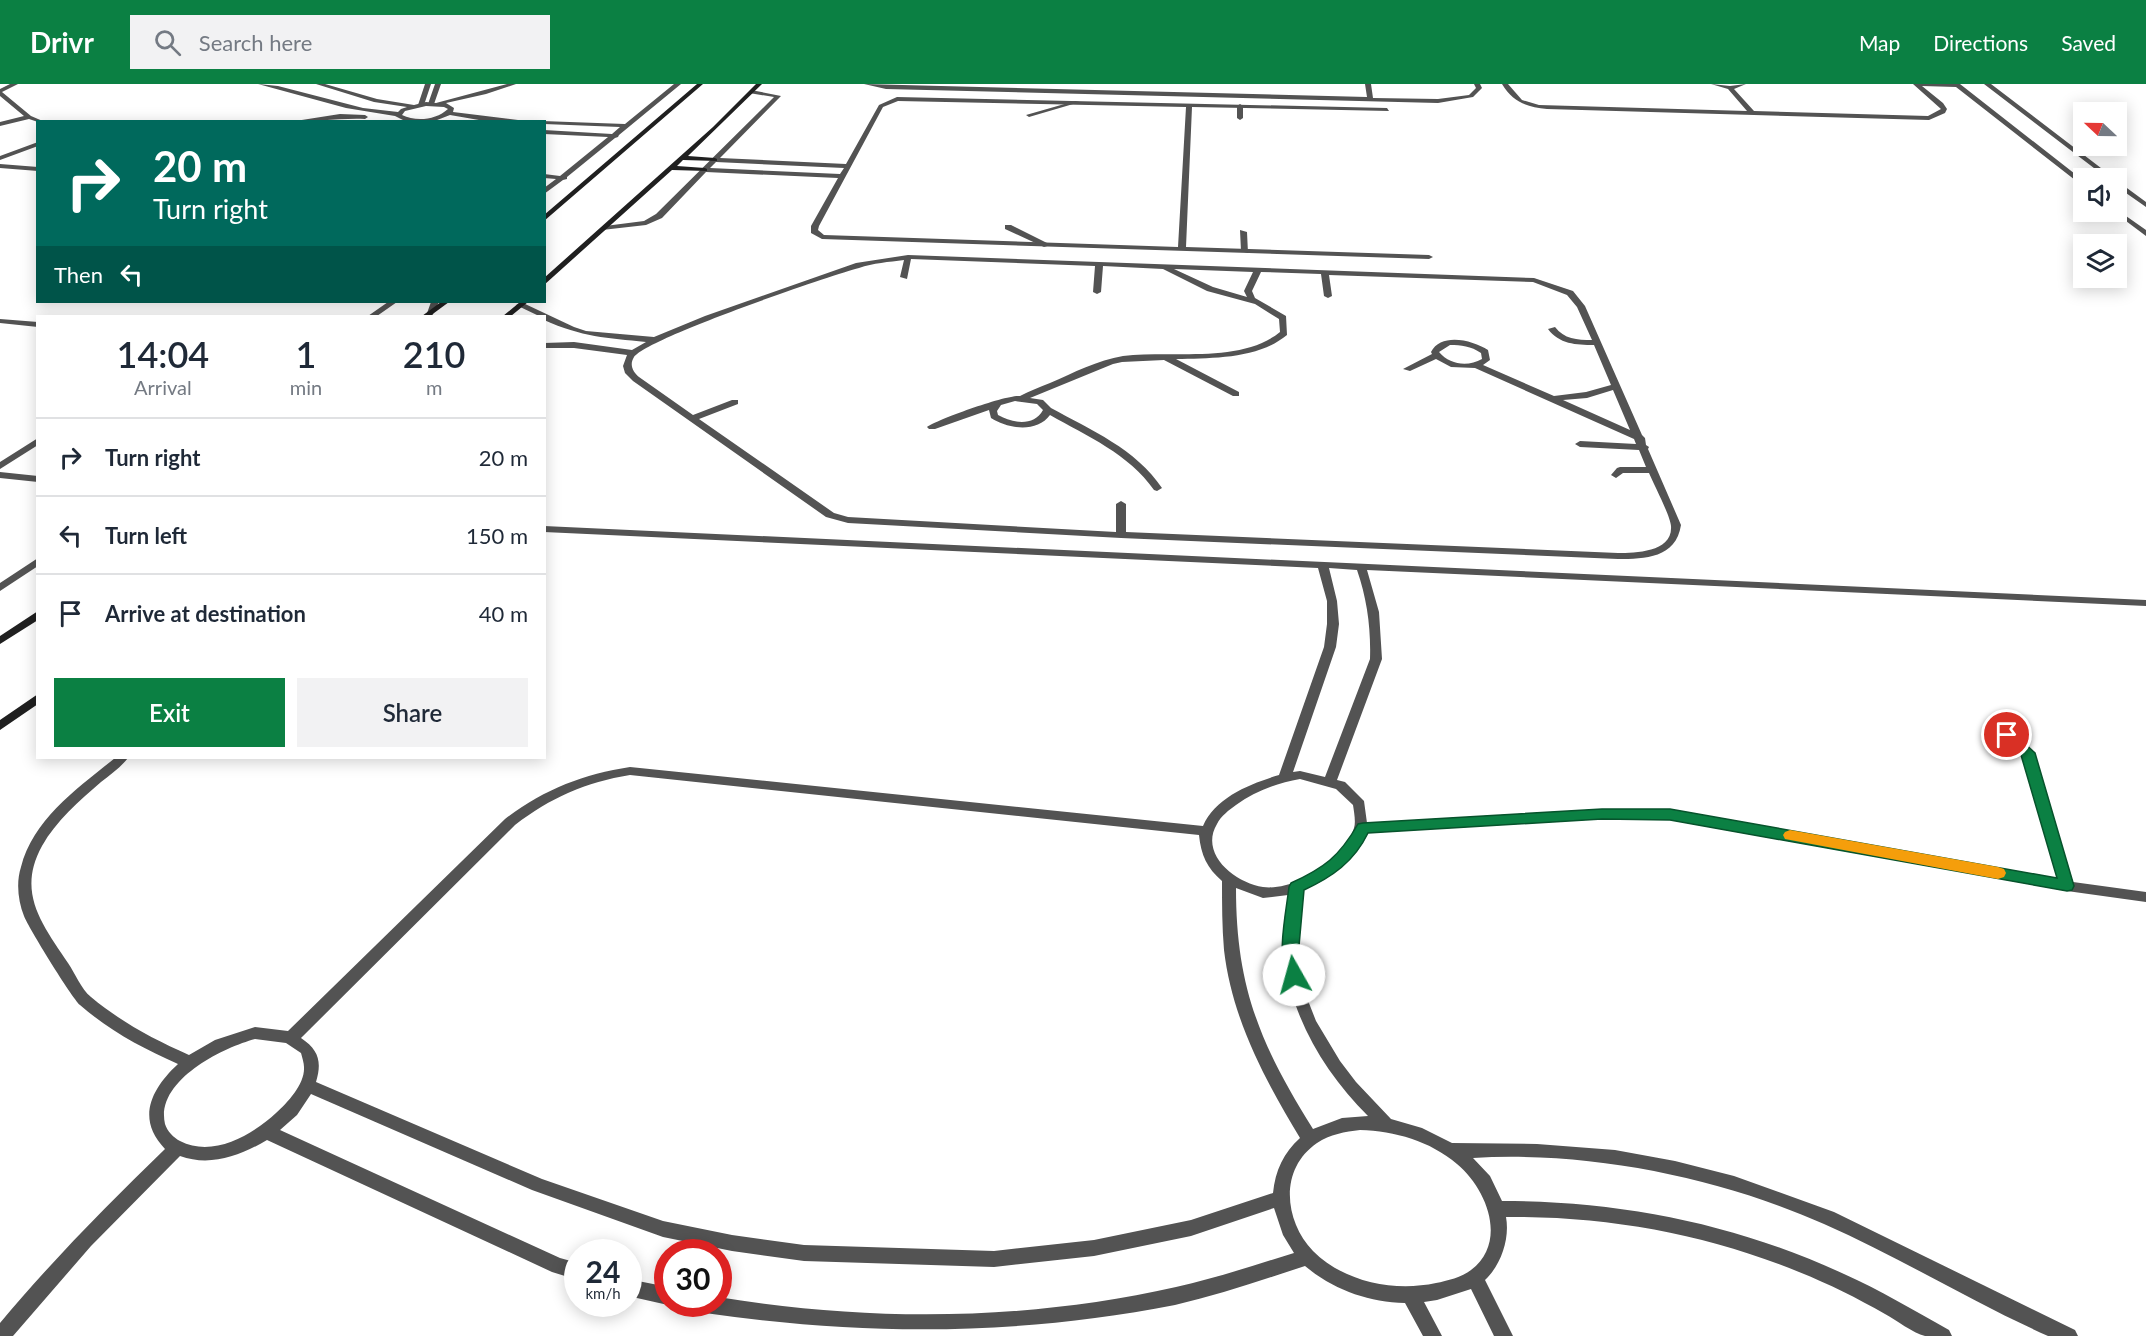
<!DOCTYPE html>
<style>
:root{--surface:#fff;--page:#f2f2f3;--text:#1f2937;--muted:#747a83;--line:#e0e1e3;--accent:#0b8043}
body{margin:0;font-family:Lato,sans-serif;background:var(--page);color:var(--text);height:100vh;display:flex;flex-direction:column;font-size:22px;white-space:nowrap}
*{box-sizing:border-box;margin:0}
p{font-size:20px;color:var(--muted)}
.icon{flex:none;width:33px;height:33px;fill:none;stroke:currentColor;stroke-width:2;stroke-linecap:round;stroke-linejoin:round}
.map{position:relative;flex:1;overflow:hidden}
.side{position:absolute;left:36px;top:231px;width:510px;height:444px;display:flex;flex-direction:column;background:var(--surface);border-radius:0px;box-shadow:0 3px 15px #0003}
.side>*{flex:none}
.banner{position:absolute;left:36px;top:36px;width:510px;height:183px;border-radius:0px;box-shadow:0 3px 15px #0003;background:#00695c;color:#fff;overflow:hidden}
.needle{width:39px;rotate:292deg}
.buttons{position:absolute;left:2073px;top:18px;display:grid;gap:12px}
.buttons a{display:grid;place-items:center;width:54px;height:54px;border-radius:0px;background:var(--surface);box-shadow:0 3px 15px #0003;font-size:30px}
.speed{position:absolute;left:564px;top:1155px;display:flex;gap:12px;font-size:30px;font-weight:700;text-align:center}
.speed>*{display:grid;place-content:center;width:78px;height:78px;border-radius:50%;background:var(--surface);box-shadow:0 3px 15px #0003;line-height:1}
.speed small{font-size:15px;font-weight:400}
.speed .limit{border:9px solid #d22;background:#fff;color:#111}
.pin{position:absolute;display:grid;place-items:center;width:51px;height:51px;color:#fff;margin:-26px;border:3px solid #fff;border-radius:50%;box-shadow:0 2px 6px #0007}
.me{position:absolute;width:66px;margin:-33px;rotate:353deg;stroke-linejoin:round;filter:drop-shadow(0 0 4px #0008)}
.turn{display:flex;align-items:center;gap:21px;height:126px;padding:0 18px;font-size:27px}
.turn .icon{width:78px;height:78px;stroke-width:2.5}
.turn b{display:block;font-size:42px;line-height:51px}
.then{display:flex;align-items:center;height:57px;padding:0 18px;background:#0003;gap:12px;font-size:22px}
.eta{display:flex;justify-content:space-evenly;align-items:center;height:102px;text-align:center}
.eta b{font-size:36px;font-weight:600;line-height:42px}
.button{display:flex;gap:12px;margin-top:auto;padding:12px 18px}
.button a{flex:1;height:69px;border-radius:0px;background:var(--accent);color:#fff;font-size:24px;font-weight:600;line-height:69px;text-align:center}
.button a+a{background:var(--page);color:var(--text)}
ul{padding:0;list-style:none}
li{display:flex;align-items:center;gap:18px;height:78px;padding:0 18px;border-top:2px solid var(--line)}
li div{flex:1}
li b{display:block;font-size:22px}
li em{font-style:normal}
header{display:flex;align-items:center;gap:36px;box-sizing:border-box;height:84px;padding:0 30px;background:var(--accent);color:#fff}
header strong{font-size:28px}
nav{display:flex;gap:33px;margin-inline-start:auto;font-size:21px}
.search{width:420px;height:54px;background:var(--page);display:flex;align-items:center;gap:15px;box-sizing:border-box;padding:0 21px;border-radius:0px;color:var(--muted);font-size:22px}
.map>svg:first-child{display:block}
.lines{fill:none;stroke-linecap:round;stroke-linejoin:round}
.lane{fill:#535353;fill-rule:evenodd}
.street{fill:#535353;fill-rule:evenodd}
.secondary{fill:#202020;fill-rule:evenodd}
.route{fill:#0b8043;stroke:#07532c;stroke-width:1.5}
.slow{fill:#f59e0b}
</style>
<header>
<strong>Drivr</strong>
<div class="search"><svg class="icon" aria-label="search" viewBox="0 0 24 24"><circle cx="10" cy="10" r="6"/><path d="M15 15l6 6"/></svg>Search here</div>
<nav><a>Map</a><a>Directions</a><a>Saved</a></nav>
</header>
<div class="map">
<svg width="2146" height="1252" viewBox="0 0 2146 1252">
<rect width="100%" height="100%" fill="#fff"/>
<g class="lines">
<path class="lane" d="M425,0H431L424,21L421,23L418,21Z
M435,0H441L434,20L431,22L428,20Z
M1075,17L1080,18L1029,33L1026,31Z
M1240,20L1243,22V34L1240,36L1237,34V22Z
M1005,141H1011L1051,161L1044,163L1005,145Z
M1240,146L1247,148L1248,169L1241,167Z"/>
<path class="street" d="M10,0H18L2,8L31,32L45,38H38L29,35L0,42V38L24,32L0,12V5Z
M258,0L278,2L363,24L398,28L401,25L407,23L374,18L316,0H325L377,15L414,21L426,18L436,19L507,0H516L486,10L446,19L454,24L453,28L534,38L479,36L450,31L432,38H407L395,32L346,24ZM426,22L444,23L448,25C436,36 416,38 402,31L405,27Z
M674,0H681L619,51L618,53L615,54L567,93V95L563,96L544,110V104L556,95L544,94V90L560,92L608,53L544,50V46L612,50L620,43L544,40V38L542,37L625,40Z
M864,0L1367,13L1365,0H1371L1373,14L1438,15L1469,11L1476,4L1474,0H1480L1482,4L1473,13L1438,19L886,5Z
M1502,0H1508L1522,16L1539,21L1747,27L1728,5L1711,0L1730,2L1746,0L1734,5L1754,27L1928,32L1941,25L1913,0H1960L2084,97V103L1956,3L1922,2L1943,19L1947,25L1945,29L1929,36L1547,25C1526,23 1513,18 1502,0Z
M1984,0H1991L2114,94H2107Z
M751,6L781,12L720,74L846,80L879,21L897,13L1387,24L1389,27L1192,23L1186,163L1429,171L1433,173L1429,175L822,155L811,149V142L838,94L706,88L662,134L646,141L602,146L601,144L605,142L644,137L656,130L774,13L749,9ZM898,17L1186,23L1178,163L824,151L818,146L819,142L883,23ZM716,78L844,84L840,90L710,84Z
M340,30L365,31L368,33L365,35C339,34 315,38 289,38Z
M38,58V62L0,76V72Z
M0,80L38,83V87L0,84Z
M2116,96L2146,118V123L2116,102Z
M2116,125L2146,146V152L2114,128H2116Z
M908,171L1534,194L1573,207L1585,222L1642,351L1645,354L1646,361L1649,363L1648,365L1681,441C1676,474 1645,475 1618,475L1121,454L848,439L826,433L633,297L625,289L623,282L627,271L574,264H544V259L574,258L632,266L646,258C607,254 582,253 544,236V232H539L516,221L523,219L574,243L586,247L654,253L705,232L856,179ZM911,175L1095,182L1093,208L1097,210L1101,208L1103,182L1163,185L1207,207L1255,220L1279,235L1280,248C1241,280 1171,266 1123,272C1098,276 1073,289 1050,299C1040,303 1029,307 1020,312C1008,310 938,335 927,343L929,345H935L989,326L991,334C1008,345 1037,349 1050,331C1087,352 1129,370 1154,406L1157,407L1162,404C1136,365 1091,346 1051,324L1043,316L1030,314L1113,280L1122,278L1164,276L1233,312H1239V308L1176,275C1213,274 1258,275 1287,251L1286,232L1255,214L1252,207L1261,188L1321,190L1324,212L1328,214L1332,212L1329,191L1533,198L1567,211L1577,223L1592,256C1577,256 1564,255 1555,243L1548,245C1559,260 1576,261 1594,261L1611,301L1586,308L1554,312L1483,281L1490,276L1488,266C1473,256 1441,248 1431,268L1432,270L1403,285L1410,287L1436,275L1451,283L1475,284L1634,355L1636,360L1580,357L1575,360L1580,363L1639,366L1646,383H1620L1617,384L1611,391L1616,394L1623,389H1649C1654,401 1670,431 1671,442C1673,468 1636,469 1618,469L1126,448V420L1121,417L1116,420V448L848,433L834,429L699,335L738,320V316H732L693,331L639,293C633,288 629,281 634,273C647,254 826,193 859,184C873,179 889,178 904,176L900,193L907,195ZM1174,185L1253,188L1244,207L1247,213L1213,203ZM1450,261C1461,261 1471,262 1481,269L1482,275C1468,283 1450,281 1439,268ZM1613,306L1630,346L1563,316L1587,314ZM1015,317L1037,320L1043,326C1034,343 1012,339 998,331L997,327L1001,321Z
M388,218H397L377,232H368Z
M431,218H439L432,232H426Z
M0,235L38,238V243L0,239Z
M38,354V361L0,385V378Z
M0,388L38,392V398L0,394Z
M544,442L2146,516V522L1367,486L1379,528L1382,575L1337,696L1345,698L1364,717L1367,739L1602,725L1670,726L2058,795L2022,671L2001,651L2007,647L2011,648L2034,669L2073,798L2146,808V818L2067,807L1670,736L1602,735L1365,749C1348,781 1335,791 1302,807L1298,863L1301,889L1307,914L1316,937L1340,977L1356,998L1391,1035L1422,1044L1452,1059L1537,1060L1615,1066L1675,1077L1734,1092L1834,1128L2075,1246L2078,1252H2048C1972,1218 1901,1174 1824,1140C1718,1093 1589,1067 1473,1074L1490,1092L1502,1117C1621,1117 1736,1140 1844,1190C1880,1206 1915,1227 1949,1246L1952,1252C1944,1252 1933,1252 1925,1252C1913,1249 1896,1236 1885,1230C1857,1214 1829,1200 1799,1188C1706,1150 1607,1132 1506,1133C1510,1155 1501,1181 1485,1196L1513,1252H1494L1471,1205L1437,1216L1424,1218L1442,1252H1423L1405,1219C1368,1218 1334,1206 1305,1182C1262,1196 1219,1211 1175,1221C1015,1252 865,1252 705,1229L699,1226L696,1220H718V1213C871,1238 1025,1237 1176,1203C1216,1194 1255,1181 1294,1169L1283,1151L1274,1124L1191,1152L1094,1172L994,1183L804,1177L732,1167L663,1153L532,1106L311,1010L297,1031L280,1046L560,1174L578,1179V1196L552,1188L267,1056C240,1072 210,1083 180,1072L91,1162L13,1252H0V1239C51,1178 107,1121 165,1065C136,1035 151,1005 178,980C142,964 110,947 80,921C72,914 28,843 24,832C18,817 16,798 21,783C33,735 79,703 115,674H128C121,683 110,691 101,698C79,717 56,737 42,762C16,809 43,841 68,879C75,889 81,905 91,913C121,938 153,955 189,971L215,956L255,943L288,947L505,735C543,706 583,690 630,683L1203,742C1215,713 1252,699 1279,691L1324,563L1327,540V517L1318,484L544,448ZM1329,484L1357,486C1367,515 1371,544 1370,575L1325,693L1300,687L1293,688L1336,563L1339,540L1337,517ZM630,691L1199,751C1201,771 1207,784 1222,797C1222,820 1222,843 1224,866C1232,935 1265,996 1300,1054C1284,1068 1275,1087 1273,1109L1191,1136L1094,1156L994,1167L804,1161L732,1151L663,1137L542,1095L316,998C322,978 319,966 301,954L515,741C550,714 586,698 630,691ZM1300,695L1336,705L1353,721C1354,728 1356,738 1354,744C1350,759 1337,770 1326,780C1312,793 1283,806 1263,803C1235,799 1199,770 1217,740C1221,732 1229,726 1236,721C1255,707 1278,699 1300,695ZM1236,804L1263,814L1288,811C1286,827 1283,844 1284,861C1287,927 1322,986 1368,1032L1342,1034L1313,1045C1261,962 1236,904 1236,804ZM255,955L286,959L301,969C302,973 304,979 304,983C305,1000 288,1018 276,1029C252,1051 213,1074 180,1057C174,1054 167,1047 165,1040C155,997 222,964 255,955ZM1360,1046C1395,1047 1430,1057 1457,1080C1487,1105 1508,1158 1471,1186C1462,1193 1447,1197 1436,1199C1394,1208 1344,1198 1313,1167C1284,1137 1279,1085 1317,1059C1330,1050 1345,1048 1360,1046Z
M38,474V482L0,507V499Z
M628,1195L668,1203V1220H671L668,1221L628,1212Z"/>
<path class="secondary" d="M697,0H703L544,137V131Z
M756,0H762L688,72L715,74L717,75V77L683,76L677,82L705,84L707,85V87L672,86L544,201V194L713,43Z
M441,218H449L430,232H422Z
M520,218H528L511,232H503Z
M38,527V536L0,560V552Z
M38,610V620L0,646V636Z"/>
</g>
<path class="route" d="M2007,646L2012,648L2035,669L2074,802L2072,806L2067,807L1670,736L1602,735L1368,749C1354,778 1332,793 1304,806L1299,862L1303,891L1300,896L1294,898L1288,896C1276,873 1286,829 1289,803L1291,799C1324,784 1339,773 1358,740L1363,739L1602,725H1670L2057,794L2021,671L2000,651Z"/>
<path class="slow" d="M1790,746L1998,783L2004,785L2006,789L2004,793L1998,795L1785,755L1783,751L1785,748Z"/>
</svg>
<div class="buttons">
<a><svg class="needle" viewBox="-14 -14 28 28"><path d="M0-13l5 13h-10z" fill="#e53935"/><path d="M0 13l5-13h-10z" fill="#747a83"/></svg></a>
<a><svg class="icon" aria-label="sound" viewBox="0 0 24 24"><path d="M4 9h4l5-4v14l-5-4H4zM17 9q2 3 0 6"/></svg></a>
<a><svg class="icon" aria-label="layers" viewBox="0 0 24 24"><path d="M12 4l9 5-9 5-9-5zM3 14l9 5 9-5"/></svg></a>
</div>
<div class="speed"><div>24<small>km/h</small></div><div class="limit">30</div></div>
<div class="pin" style="left:2007px;top:651px;background:#d93025"><svg class="icon" aria-label="arrive" viewBox="0 0 24 24"><path d="M6 21V4h12l-3 4 3 4H6"/></svg></div>
<svg class="me" style="left:1294px;top:891px" viewBox="-20 -20 40 40"><circle r="19" fill="#fff"/><path d="M0-13L10 11 0 6-10 11z" fill="#0b8043"/></svg>
<div class="banner">
<div class="turn"><svg class="icon" aria-label="right" viewBox="0 0 24 24"><path d="M7 20v-9h11M14 6l5 5-5 5"/></svg><div><b>20 m</b>Turn right</div></div>
<div class="then">Then<svg class="icon" aria-label="left" viewBox="0 0 24 24"><path d="M17 20v-9H6M10 6l-5 5 5 5"/></svg></div>
</div>
<section class="side">
<div class="eta">
<div><b>14:04</b><p>Arrival</p></div>
<div><b>1</b><p>min</p></div>
<div><b>210</b><p>m</p></div>
</div>
<ul>
<li><svg class="icon" aria-label="right" viewBox="0 0 24 24"><path d="M7 20v-9h11M14 6l5 5-5 5"/></svg><div><b>Turn right</b></div><em>20 m</em></li>
<li><svg class="icon" aria-label="left" viewBox="0 0 24 24"><path d="M17 20v-9H6M10 6l-5 5 5 5"/></svg><div><b>Turn left</b></div><em>150 m</em></li>
<li><svg class="icon" aria-label="arrive" viewBox="0 0 24 24"><path d="M6 21V4h12l-3 4 3 4H6"/></svg><div><b>Arrive at destination</b></div><em>40 m</em></li>
</ul>
<div class="button"><a>Exit</a><a>Share</a></div>
</section>
</div>
